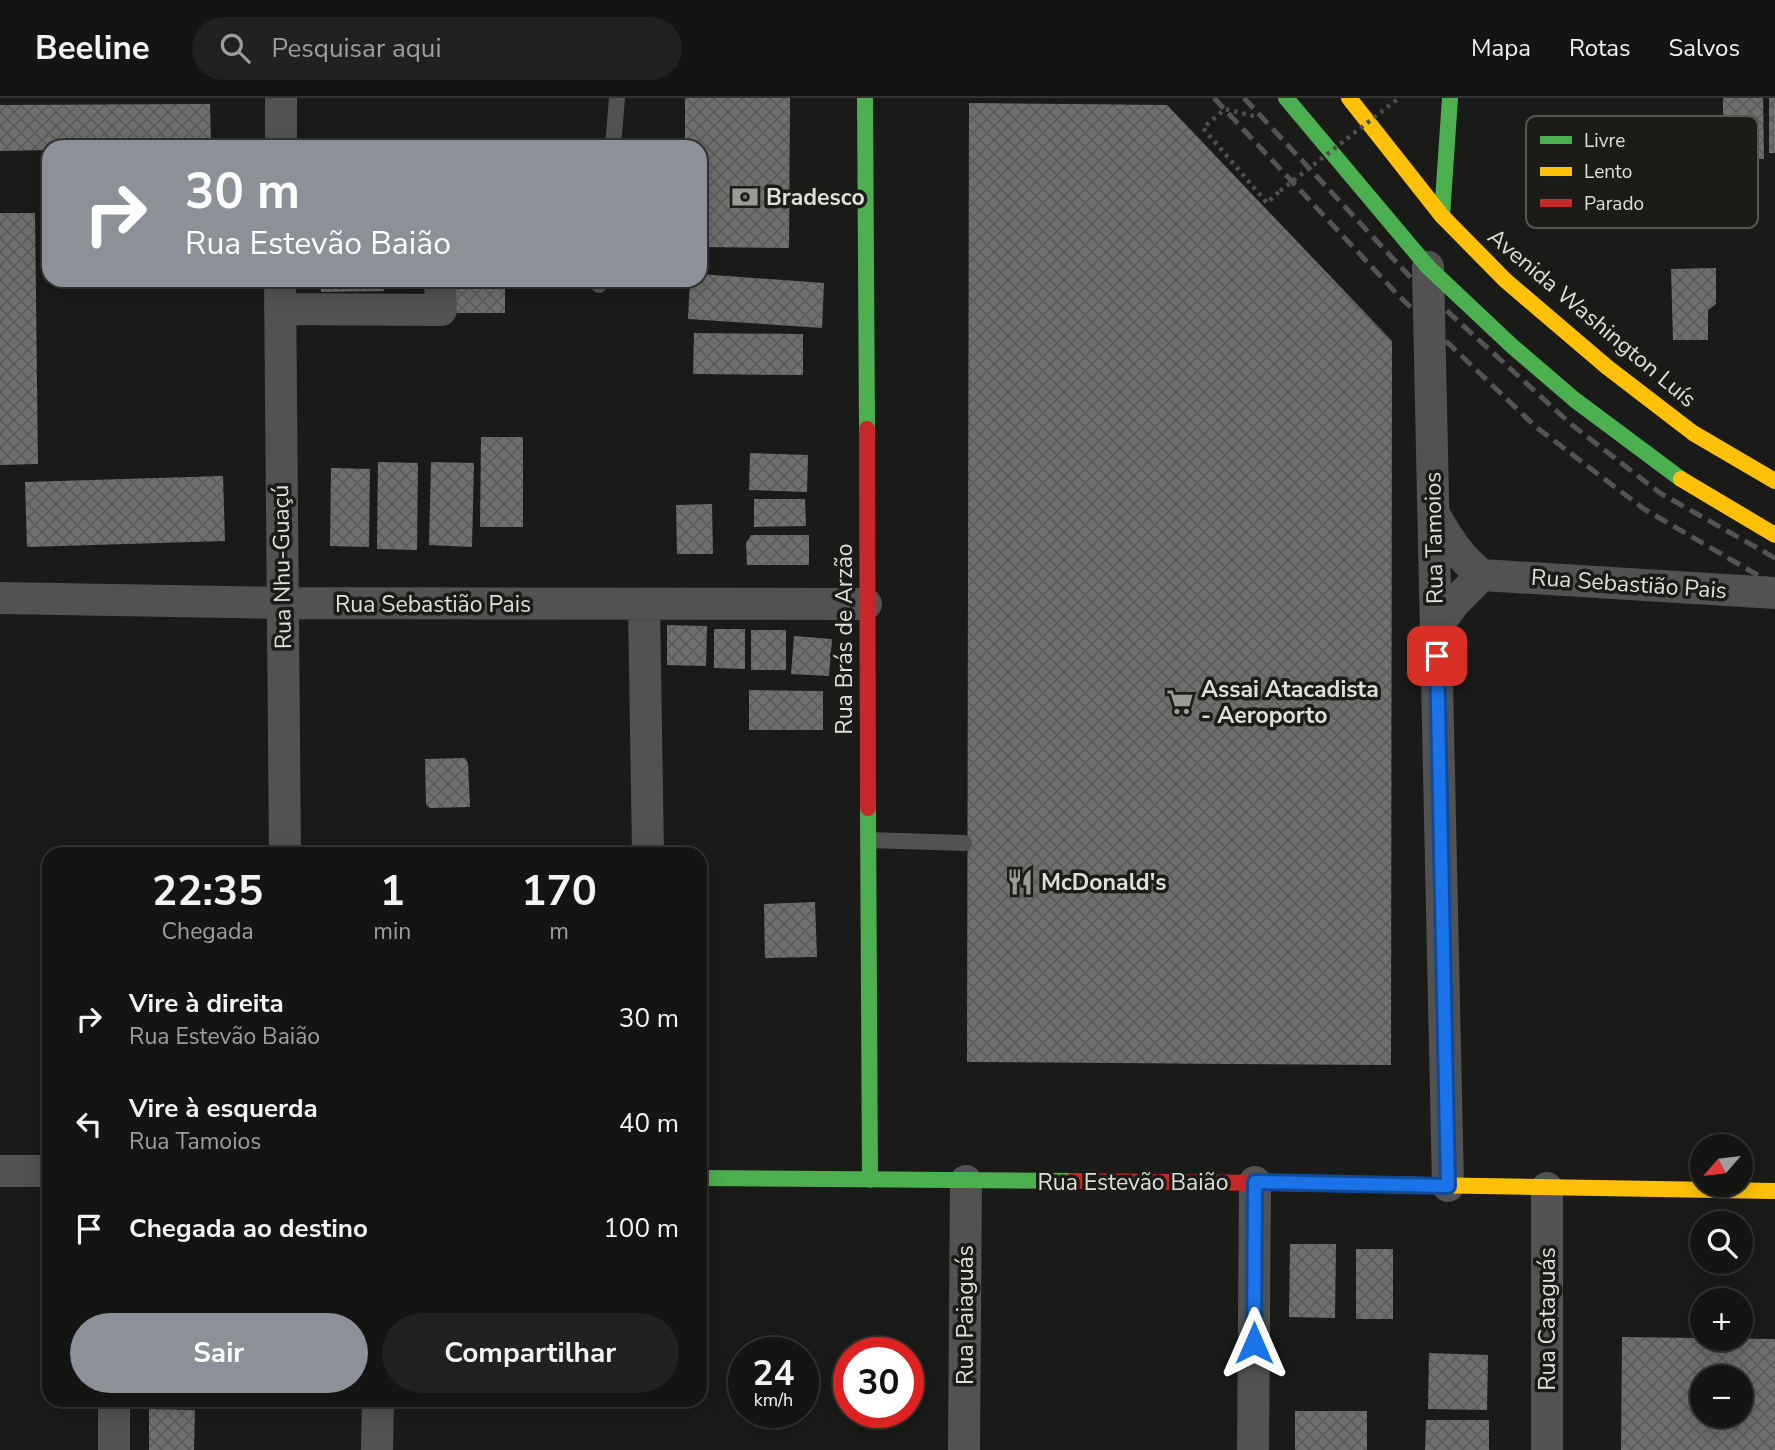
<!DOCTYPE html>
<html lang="pt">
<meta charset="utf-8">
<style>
:root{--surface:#141412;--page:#212120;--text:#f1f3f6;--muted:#9d9e9f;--line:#333332;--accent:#8c9099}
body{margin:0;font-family:"Nunito Sans",sans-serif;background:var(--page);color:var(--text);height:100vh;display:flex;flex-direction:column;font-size:26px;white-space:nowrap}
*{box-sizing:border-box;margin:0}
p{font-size:23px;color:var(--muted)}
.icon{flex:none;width:38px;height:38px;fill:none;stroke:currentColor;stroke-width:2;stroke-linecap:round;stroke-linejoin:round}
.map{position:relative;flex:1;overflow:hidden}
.details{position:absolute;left:42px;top:749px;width:665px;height:560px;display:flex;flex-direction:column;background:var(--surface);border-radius:21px;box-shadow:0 4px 18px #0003,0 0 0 2px var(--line)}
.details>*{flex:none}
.hud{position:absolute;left:42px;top:42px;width:665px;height:147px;border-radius:21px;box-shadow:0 4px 18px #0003,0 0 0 2px var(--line);background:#8c9099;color:#fff;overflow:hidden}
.needle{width:46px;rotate:242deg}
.fabs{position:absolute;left:1690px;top:1036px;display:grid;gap:14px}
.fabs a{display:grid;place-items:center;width:63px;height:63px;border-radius:50%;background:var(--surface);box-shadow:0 4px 18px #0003,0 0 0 2px var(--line);font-size:35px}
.speed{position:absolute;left:728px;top:1239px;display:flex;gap:14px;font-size:35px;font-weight:700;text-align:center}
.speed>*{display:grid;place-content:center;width:91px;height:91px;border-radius:50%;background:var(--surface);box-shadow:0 4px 18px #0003,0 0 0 2px var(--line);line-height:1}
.speed small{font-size:18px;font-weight:400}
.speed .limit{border:10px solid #d22;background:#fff;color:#111}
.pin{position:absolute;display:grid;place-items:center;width:60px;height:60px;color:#fff;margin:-30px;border-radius:14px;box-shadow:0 4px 10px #0006}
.me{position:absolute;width:77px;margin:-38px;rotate:0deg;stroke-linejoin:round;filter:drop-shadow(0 0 5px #0008)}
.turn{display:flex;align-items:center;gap:24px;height:147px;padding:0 28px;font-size:32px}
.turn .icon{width:91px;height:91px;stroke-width:2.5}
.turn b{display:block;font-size:49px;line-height:60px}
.eta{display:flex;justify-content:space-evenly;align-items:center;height:119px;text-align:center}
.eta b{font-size:42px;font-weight:700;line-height:49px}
.action{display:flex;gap:14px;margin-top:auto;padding:14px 28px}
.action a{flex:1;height:80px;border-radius:42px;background:var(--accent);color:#fff;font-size:28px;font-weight:700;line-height:80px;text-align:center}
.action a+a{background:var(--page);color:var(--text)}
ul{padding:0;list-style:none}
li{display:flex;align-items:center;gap:21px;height:105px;padding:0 28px}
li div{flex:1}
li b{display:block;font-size:26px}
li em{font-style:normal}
header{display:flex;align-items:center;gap:42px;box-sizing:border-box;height:98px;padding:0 35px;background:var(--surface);border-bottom:2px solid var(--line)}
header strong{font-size:33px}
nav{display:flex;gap:38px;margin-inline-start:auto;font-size:24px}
.search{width:490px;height:63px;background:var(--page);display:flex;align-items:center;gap:18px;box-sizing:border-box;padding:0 24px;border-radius:38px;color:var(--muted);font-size:26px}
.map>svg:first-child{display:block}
.building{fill:url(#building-cross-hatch);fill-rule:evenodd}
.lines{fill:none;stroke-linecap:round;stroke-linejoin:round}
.path{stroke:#4f504f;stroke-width:4.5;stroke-dasharray:3.5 5;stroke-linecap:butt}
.lane{stroke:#515251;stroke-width:16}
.street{stroke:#515251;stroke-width:32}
.fast{stroke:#4caf50;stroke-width:16}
.slow{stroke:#ffc107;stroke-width:16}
.jam{stroke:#c62828;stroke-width:16}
.rail{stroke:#535453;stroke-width:5;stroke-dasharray:14 7;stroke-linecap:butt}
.path-bridge{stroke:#4f504f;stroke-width:4.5;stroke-dasharray:3.5 5;stroke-linecap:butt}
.route-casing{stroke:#114b97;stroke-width:18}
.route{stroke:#1a73e8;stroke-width:12}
.labels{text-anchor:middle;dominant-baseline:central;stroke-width:7;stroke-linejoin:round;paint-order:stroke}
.poi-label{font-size:23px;font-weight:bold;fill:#dfdfdc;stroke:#1b1b17;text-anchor:start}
.street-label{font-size:23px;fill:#dfdfdc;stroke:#1b1b17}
.key{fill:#1b1b17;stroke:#565652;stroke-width:2}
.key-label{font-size:19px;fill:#dfdfdc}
</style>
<header>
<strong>Beeline</strong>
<div class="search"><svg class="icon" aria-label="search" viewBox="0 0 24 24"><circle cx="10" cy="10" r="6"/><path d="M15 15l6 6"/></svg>Pesquisar aqui</div>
<nav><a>Mapa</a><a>Rotas</a><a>Salvos</a></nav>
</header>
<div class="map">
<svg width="1775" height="1352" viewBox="0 0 1775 1352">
<defs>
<pattern id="building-cross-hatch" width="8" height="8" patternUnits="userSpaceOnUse" patternTransform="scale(1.75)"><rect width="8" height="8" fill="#6f6f6d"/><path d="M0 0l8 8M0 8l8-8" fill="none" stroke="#5b5b5a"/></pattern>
</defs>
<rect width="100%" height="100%" fill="#1a1a18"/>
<path class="building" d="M685,0H790L789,150L700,149V49H685Z
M1723,0H1763L1764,61H1723Z
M1769,0H1775V55H1769Z
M969,5L1167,7L1392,243L1391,967L967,964Z
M210,6L211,49H49V52L0,53V7Z
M0,115H35L38,366L0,367Z
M1716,170V206L1708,212V242H1673L1671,171Z
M700,176L824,185L822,230L688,221L690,182H700Z
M321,182H383L384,193L321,194Z
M452,182H505V215H452Z
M694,235L803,236V277L693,276Z
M481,339H523V429H480Z
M750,355L808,357L807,394L749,392Z
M378,364L418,365L417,452L377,451Z
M431,364L474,365L472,449L429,447Z
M331,370L370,371L369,449L330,448Z
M223,378L225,443L27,449L25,384Z
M754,401H805L806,428L754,429Z
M712,406L713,456H677L676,407Z
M751,437H809V467H747L746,445Z
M667,527L707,528L706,568L667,567Z
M714,531H745V571L714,570Z
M751,532H786V572H751Z
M794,538L832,541L829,578L791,576Z
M749,592L823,593V632H749Z
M465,660L468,665L470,709L430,710L426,707L425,661Z
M815,804L817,859L765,860L764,806Z
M1290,1146H1336L1335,1220L1289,1219Z
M1356,1151H1393V1221H1356Z
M1622,1239L1775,1241V1352H1621ZM1703,1279H1741V1318H1703Z
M1429,1255L1488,1257L1487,1312L1428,1311Z
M149,1311L195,1312L194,1352H149Z
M1295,1313H1367V1352H1295Z
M1426,1322H1489V1352H1425Z"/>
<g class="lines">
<path class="path" d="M1254,18L1225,11L1203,30L1267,105L1280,93"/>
<path class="lane" d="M613,49L617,0
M599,187L600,182
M868,742L964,745"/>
<path class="street" d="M281,0V49
M1428,169L1448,1088
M280,182L285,756
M280,211L441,212L440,182
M1435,418C1449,442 1460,460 1482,477L1775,495
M0,500L283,505L866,506
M644,506L648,756
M1436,530L1454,505L1482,477
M0,1073H49
M114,1352V1302
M377,1352L378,1302
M964,1352L966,1083
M1253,1352L1255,1084
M1547,1352V1090"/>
<path class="fast" d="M865,0L867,331
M1286,0L1428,169L1512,248L1575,302L1681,381
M1442,118L1450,0
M868,710L870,1082
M700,1080L1072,1083"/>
<path class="slow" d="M1349,0L1442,118L1505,182L1607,269L1693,335L1775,383
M1681,381L1775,437
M1364,1086L1775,1093"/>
<path class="jam" d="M867,331L868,710
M1072,1083L1364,1086"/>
<path class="rail" d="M1214,0L1399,198L1536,329L1644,411L1754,475L1775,485
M1244,0L1412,181L1572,327L1660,395L1775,460"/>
<path class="path-bridge" d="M1280,93L1399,0"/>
</g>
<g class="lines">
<g class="route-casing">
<path id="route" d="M1254,1245L1255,1084L1448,1088L1437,558"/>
</g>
<use href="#route" class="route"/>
</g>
<defs>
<g id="bank-bare" transform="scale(2.1)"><path d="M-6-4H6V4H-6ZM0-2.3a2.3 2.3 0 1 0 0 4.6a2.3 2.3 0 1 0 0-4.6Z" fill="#9a9a97" stroke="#1b1b17" stroke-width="2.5" paint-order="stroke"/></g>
<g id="supermarket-bare" transform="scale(2.1)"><path d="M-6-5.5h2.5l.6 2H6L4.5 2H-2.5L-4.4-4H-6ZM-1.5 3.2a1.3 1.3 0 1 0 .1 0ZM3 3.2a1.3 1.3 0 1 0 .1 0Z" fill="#9a9a97" stroke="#1b1b17" stroke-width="2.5" paint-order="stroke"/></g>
<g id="restaurant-bare" transform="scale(2.1)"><path d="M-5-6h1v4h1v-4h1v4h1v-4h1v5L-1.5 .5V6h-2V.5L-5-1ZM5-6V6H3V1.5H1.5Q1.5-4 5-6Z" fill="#9a9a97" stroke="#1b1b17" stroke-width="2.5" paint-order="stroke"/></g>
</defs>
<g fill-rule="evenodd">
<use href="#bank-bare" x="745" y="99"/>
<use href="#supermarket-bare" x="1180" y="604"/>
<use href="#restaurant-bare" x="1020" y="784"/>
</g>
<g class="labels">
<g class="poi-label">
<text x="766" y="99">Bradesco</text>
<text x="1201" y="591">Assai Atacadista<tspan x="1201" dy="26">- Aeroporto</tspan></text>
<text x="1041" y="784">McDonald's</text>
</g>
<g class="street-label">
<text transform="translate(1592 220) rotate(40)">Avenida Washington Luís</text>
<text transform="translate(1434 440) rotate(-91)">Rua Tamoios</text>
<text transform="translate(282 469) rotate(-91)">Rua Nhu-Guaçú</text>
<text transform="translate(1629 486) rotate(4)">Rua Sebastião Pais</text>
<text x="433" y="506">Rua Sebastião Pais</text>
<text transform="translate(844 541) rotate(-90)">Rua Brás de Arzão</text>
<text x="1133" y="1084">Rua Estevão Baião</text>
<text transform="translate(965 1217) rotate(-90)">Rua Paiaguás</text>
<text transform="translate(1547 1221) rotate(-90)">Rua Cataguás</text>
</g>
</g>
<rect x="1526" y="18" width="232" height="112" rx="10" class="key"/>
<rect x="1540" y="38" width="32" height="8" fill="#4caf50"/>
<rect x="1540" y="69" width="32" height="9" fill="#ffc107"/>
<rect x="1540" y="101" width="32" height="8" fill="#c62828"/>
<g class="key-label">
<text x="1584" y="49">Livre</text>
<text x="1584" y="80">Lento</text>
<text x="1584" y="112">Parado</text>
</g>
</svg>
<div class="fabs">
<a><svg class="needle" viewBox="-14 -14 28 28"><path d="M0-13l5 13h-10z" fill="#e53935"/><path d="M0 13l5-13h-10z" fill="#9d9e9f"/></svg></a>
<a><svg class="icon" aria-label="search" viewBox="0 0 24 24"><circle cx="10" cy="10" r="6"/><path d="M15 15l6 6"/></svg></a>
<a>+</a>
<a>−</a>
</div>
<div class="speed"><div>24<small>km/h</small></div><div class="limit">30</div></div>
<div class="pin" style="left:1437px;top:558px;background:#d93025"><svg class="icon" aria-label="arrive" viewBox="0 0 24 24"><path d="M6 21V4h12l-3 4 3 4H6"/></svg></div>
<svg class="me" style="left:1254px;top:1245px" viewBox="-20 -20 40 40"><path d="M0-17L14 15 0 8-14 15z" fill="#1a73e8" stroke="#fff" stroke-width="4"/></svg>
<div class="hud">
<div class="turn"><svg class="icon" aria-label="right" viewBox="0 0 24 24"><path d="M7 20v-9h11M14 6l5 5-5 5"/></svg><div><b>30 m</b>Rua Estevão Baião</div></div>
</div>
<section class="details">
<div class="eta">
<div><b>22:35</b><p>Chegada</p></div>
<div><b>1</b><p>min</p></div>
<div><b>170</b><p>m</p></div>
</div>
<ul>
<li><svg class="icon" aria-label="right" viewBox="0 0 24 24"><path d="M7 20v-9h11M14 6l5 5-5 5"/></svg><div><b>Vire à direita</b><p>Rua Estevão Baião</p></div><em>30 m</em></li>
<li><svg class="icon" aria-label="left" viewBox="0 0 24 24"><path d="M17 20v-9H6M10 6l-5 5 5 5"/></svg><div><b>Vire à esquerda</b><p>Rua Tamoios</p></div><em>40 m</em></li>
<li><svg class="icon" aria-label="arrive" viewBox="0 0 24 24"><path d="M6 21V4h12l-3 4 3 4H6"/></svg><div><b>Chegada ao destino</b></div><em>100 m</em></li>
</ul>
<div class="action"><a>Sair</a><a>Compartilhar</a></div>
</section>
</div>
